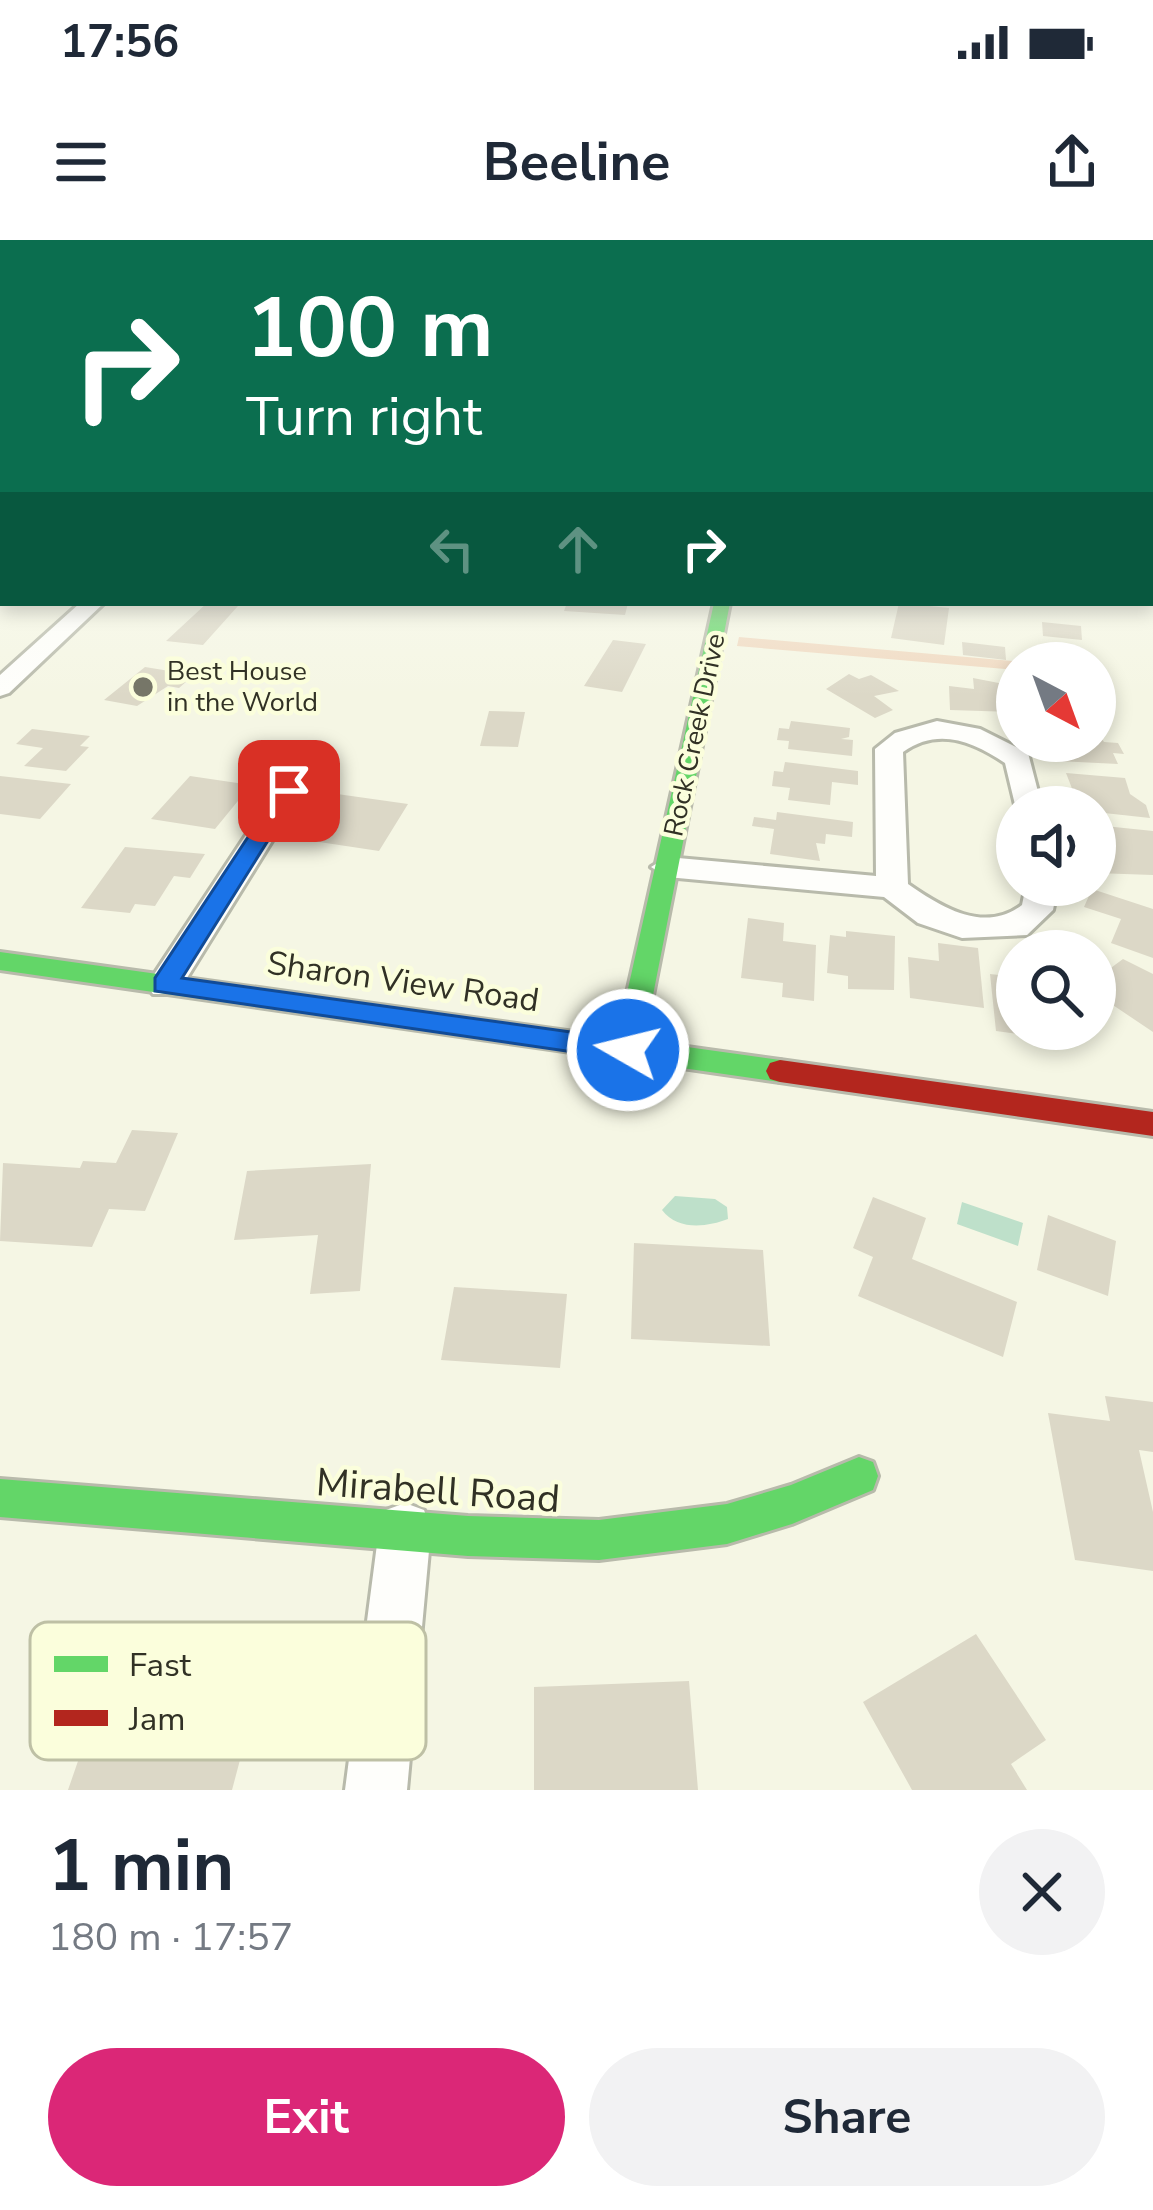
<!DOCTYPE html>
<meta charset="utf-8">
<style>
:root{--surface:#fff;--page:#f2f2f3;--text:#1f2937;--muted:#747a83;--accent:#db2777}
body{margin:0;font-family:"Nunito Sans",sans-serif;background:var(--page);color:var(--text);height:100vh;display:flex;flex-direction:column;font-size:45px;white-space:nowrap}
*{box-sizing:border-box;margin:0}
p{font-size:39px;color:var(--muted)}
.icon{flex:none;width:66px;height:66px;fill:none;stroke:currentColor;stroke-width:2;stroke-linecap:round;stroke-linejoin:round}
.map{position:relative;height:1550px;overflow:hidden}
.drawer{display:flex;flex-direction:column;background:var(--surface);flex:1}
.drawer>*{flex:none}
.guide{position:absolute;left:0px;top:0px;width:1155px;height:366px;box-shadow:0 6px 18px #0003;background:#0b6e4f;color:#fff;overflow:hidden}
.needle{width:78px;rotate:139deg}
.buttons{position:absolute;left:996px;top:402px;display:grid;gap:24px}
.buttons a{display:grid;place-items:center;width:120px;height:120px;border-radius:50%;background:var(--surface);box-shadow:0 6px 18px #0003;font-size:60px}
.pin{position:absolute;display:grid;place-items:center;width:102px;height:102px;color:#fff;margin:-51px;border-radius:24px;box-shadow:0 6px 18px #0006}
.me{position:absolute;width:132px;margin:-66px;rotate:278deg;stroke-linejoin:round;filter:drop-shadow(0 0 9px #0008)}
.turn{display:flex;align-items:center;gap:42px;height:252px;padding:0 48px;font-size:54px}
.turn .icon{width:156px;height:156px;stroke-width:2.5}
.turn b{display:block;font-size:84px;line-height:102px}
.lanes{display:flex;align-items:center;height:114px;padding:0 48px;background:#0003;justify-content:center;gap:60px;direction:ltr}
.lanes .off{opacity:.35}
.round{display:grid;place-items:center;flex:none;width:126px;height:126px;border-radius:63px;background:var(--page)}
.headline{display:flex;align-items:center;justify-content:space-between;height:204px;padding:0 48px}
h1{font-size:72px;font-weight:700;line-height:90px}
.cta{display:flex;gap:24px;margin-top:auto;padding:24px 48px}
.cta a{flex:1;height:138px;border-radius:72px;background:var(--accent);color:#fff;font-size:48px;font-weight:700;line-height:138px;text-align:center}
.cta a+a{background:var(--page);color:var(--text)}
.status{display:flex;justify-content:space-between;align-items:center;height:84px;padding:0 60px;background:var(--surface);direction:ltr}
.status svg{height:33px;fill:currentColor}
header{display:flex;justify-content:space-between;align-items:center;height:156px;padding:0 48px;background:var(--surface);font-size:54px;font-weight:700}
.map>svg:first-child{display:block}
.forest{fill:#f0dac2}
.water{fill:#bee0ca}
.building{fill:#dcd8c7}
.lines{fill:none;stroke-linecap:round;stroke-linejoin:round}
.street-casing{stroke:#b8baab;stroke-width:6}
.fast-casing{stroke:#b8baab;stroke-width:6}
.jam-casing{stroke:#b8baab;stroke-width:6}
.street{fill:#fefefb;fill-rule:evenodd}
.fast{fill:#63d668;fill-rule:evenodd}
.jam{fill:#b3261e;fill-rule:evenodd}
.route{fill:#1a73e8;stroke:#114b97;stroke-width:3}
.poi-dot{fill:#767668;stroke:#fbfedc;stroke-width:4.5}
.labels{text-anchor:middle;dominant-baseline:central;stroke-width:9;stroke-linejoin:round;paint-order:stroke}
.far-poi-label{font-size:27px;fill:#313125;stroke:#fbfedc;text-anchor:start}
.far-street-label{font-size:27px;fill:#313125;stroke:#fbfedc}
.street-label{font-size:33px;fill:#313125;stroke:#fbfedc}
.near-street-label{font-size:39px;fill:#313125;stroke:#fbfedc}
.key{fill:#fbfedc;stroke:#bec0a5;stroke-width:3}
.key-label{font-size:33px;fill:#313125}
</style>
<div class="status"><b>17:56</b><svg viewBox="0 0 49 12"><path d="M0 12V9h3v3zM5 12V6h3v6zM10 12V3h3v9zM15 12V0h3v12zM26 1h20v11H26zM47 4h2v5h-2z"/></svg></div>
<header><svg class="icon" aria-label="menu" viewBox="0 0 24 24"><path d="M4 6h16M4 12h16M4 18h16"/></svg>Beeline<svg class="icon" aria-label="share" viewBox="0 0 24 24"><path d="M12 15V3M7 8l5-5 5 5M5 13v7h14v-7"/></svg></header>
<div class="map">
<svg width="1153" height="1550" viewBox="0 0 1153 1550">
<rect width="100%" height="100%" fill="#f5f6e4"/>
<path class="forest" d="M739,397L1035,423H1017V430L737,406Z"/>
<path class="water" d="M675,956L715,959L727,967L728,979C707,987 678,991 662,970Z
M962,962L1023,983L1018,1006L957,984Z"/>
<path class="building" d="M207,363L238,366L203,405L166,401Z
M567,363H628L625,375L564,371Z
M899,363L949,368L944,405L891,398Z
M1042,382L1081,386L1082,400L1043,396Z
M613,400L646,404L622,452L584,446Z
M962,402L1005,407L1006,420L963,415Z
M145,427L194,435L179,448L168,446L137,466L104,460Z
M849,434L859,439L871,435L899,451L874,456L893,470L875,478L826,449Z
M973,438L1009,445L1013,472L950,470L949,446L974,449Z
M489,471L525,472L518,507L480,506Z
M791,481L850,488L849,497L841,499L853,500L852,516L788,509L789,501L777,500L779,488L789,489Z
M32,489L90,496L80,506L89,507L66,531L24,526L43,508L16,504Z
M1095,489L1104,502L1118,503L1124,514L1113,513L1118,524L1058,521L1049,514L1045,501H1095Z
M785,522L858,531V545L832,542L830,565L788,560L790,548L772,546L774,531L783,532Z
M1066,533L1125,538L1130,554L1146,565L1150,578L1095,572V567L1078,564Z
M0,536L71,544L40,579L0,574Z
M190,536L251,545L215,589L151,579Z
M323,552L408,564L379,611L306,600L325,573L309,570Z
M777,572L853,582L852,597L826,594L825,604L816,603L820,621L770,614L774,589L752,586L754,577L776,580Z
M1095,585L1153,591V635L1095,633Z
M125,607L205,614L190,638L174,636L155,666L135,664L130,673L81,668Z
M1092,649L1153,669V718L1111,703L1121,679L1084,667Z
M748,678L784,683L783,701L816,705L814,761L782,757L783,743L741,738Z
M846,691L895,696L894,750L848,749V736L827,733L830,695L846,697Z
M938,703L978,708L984,768L910,758L908,717L939,721Z
M1123,719L1153,734V792L1095,753V746L1109,736L1104,733Z
M990,734L1017,737V789H1032L1034,796L996,791Z
M132,890L178,893L145,971L109,969L92,1007L0,1001L3,923L80,928L83,921L116,923Z
M371,924L360,1051L310,1054L318,995L234,1000L247,931Z
M873,957L926,978L912,1019L1017,1062L1003,1117L858,1056L873,1017L853,1008Z
M1048,975L1116,1001L1108,1056L1037,1030Z
M634,1003L763,1010L770,1106L631,1099Z
M454,1047L567,1054L560,1128L441,1120Z
M1105,1156L1153,1162V1212L1139,1210L1153,1272V1331L1075,1320L1048,1173L1110,1181Z
M976,1394L1046,1500L1011,1524L1027,1550H912L863,1462Z
M689,1441L698,1550H534V1447Z
M96,1469L249,1486L232,1550H68Z"/>
<g class="lines">
<g class="street-casing">
<path id="street" d="M80,363H104L9,453L0,456V435Z
M937,481L980,489L1028,513L1042,567H1017V573L1005,523C972,501 938,487 903,512L908,644C941,667 984,694 1022,665L1026,645H1058L1053,670L1027,695L962,698L918,683L884,657L667,637L651,627L667,617L876,636L875,509L895,493Z
M289,542L303,551L177,754H153L147,745L153,736L279,545Z
M405,1263L424,1270L431,1289L407,1550H345L379,1289L386,1270Z"/>
</g>
<g class="fast-casing">
<path id="fast" d="M714,363H730L644,801L780,820L790,823L794,831L790,839L780,842L0,730V712L617,798Z
M859,1217L873,1222L878,1236L873,1250L792,1284L727,1304L599,1320L468,1316L0,1277V1239L468,1276L599,1280L727,1264L791,1245Z"/>
</g>
<g class="jam-casing">
<path id="jam" d="M780,820L1153,872V896L780,842L770,839L766,831L770,823Z"/>
</g>
<use href="#street" class="street"/>
<use href="#fast" class="fast"/>
<use href="#jam" class="jam"/>
</g>
<linearGradient id="sky" x2="0" y2="1"><stop stop-color="#97c6dc"/><stop offset="0.52" stop-color="#fafbf3"/><stop offset="1" stop-color="#fafbf3" stop-opacity="0"/></linearGradient>
<rect width="1153" height="456" fill="url(#sky)"/>
<path class="route" d="M281,547L299,551L182,738L628,800L638,803V817L628,820L155,751V738Z"/>
<circle class="poi-dot" cx="143" cy="447" r="12"/>
<g class="labels">
<g class="far-poi-label">
<text x="167" y="431">Best House<tspan x="167" dy="31">in the World</tspan></text>
</g>
<g class="far-street-label">
<text transform="translate(695 495) rotate(-78)">Rock Creek Drive</text>
</g>
<g class="street-label">
<text transform="translate(403 742) rotate(8)">Sharon View Road</text>
</g>
<g class="near-street-label">
<text transform="translate(438 1251) rotate(4)">Mirabell Road</text>
</g>
</g>
<rect x="30" y="1382" width="396" height="138" rx="18" class="key"/>
<rect x="54" y="1416" width="54" height="16" fill="#63d668"/>
<rect x="54" y="1470" width="54" height="16" fill="#b3261e"/>
<g class="key-label">
<text x="129" y="1436">Fast</text>
<text x="129" y="1490">Jam</text>
</g>
</svg>
<div class="buttons">
<a><svg class="needle" viewBox="-14 -14 28 28"><path d="M0-13l5 13h-10z" fill="#e53935"/><path d="M0 13l5-13h-10z" fill="#747a83"/></svg></a>
<a><svg class="icon" aria-label="sound" viewBox="0 0 24 24"><path d="M4 9h4l5-4v14l-5-4H4zM17 9q2 3 0 6"/></svg></a>
<a><svg class="icon" aria-label="search" viewBox="0 0 24 24"><circle cx="10" cy="10" r="6"/><path d="M15 15l6 6"/></svg></a>
</div>
<div class="pin" style="left:289px;top:551px;background:#d93025"><svg class="icon" aria-label="arrive" viewBox="0 0 24 24"><path d="M6 21V4h12l-3 4 3 4H6"/></svg></div>
<svg class="me" style="left:628px;top:810px" viewBox="-20 -20 40 40"><circle r="17" fill="#1a73e8" stroke="#fff" stroke-width="3"/><path d="M0-11L8 9 0 5-8 9z" fill="#fff"/></svg>
<div class="guide">
<div class="turn"><svg class="icon" aria-label="right" viewBox="0 0 24 24"><path d="M7 20v-9h11M14 6l5 5-5 5"/></svg><div><b>100 m</b>Turn right</div></div>
<div class="lanes"><svg class="icon off" aria-label="left" viewBox="0 0 24 24"><path d="M17 20v-9H6M10 6l-5 5 5 5"/></svg><svg class="icon off" aria-label="ahead" viewBox="0 0 24 24"><path d="M12 20V5M6 11l6-6 6 6"/></svg><svg class="icon" aria-label="right" viewBox="0 0 24 24"><path d="M7 20v-9h11M14 6l5 5-5 5"/></svg></div>
</div>
</div>
<section class="drawer">
<div class="headline"><div><h1>1 min</h1><p>180 m · 17:57</p></div><a class="round"><svg class="icon" aria-label="close" viewBox="0 0 24 24"><path d="M6 6l12 12M18 6L6 18"/></svg></a></div>
<div class="cta"><a>Exit</a><a>Share</a></div>
</section>
